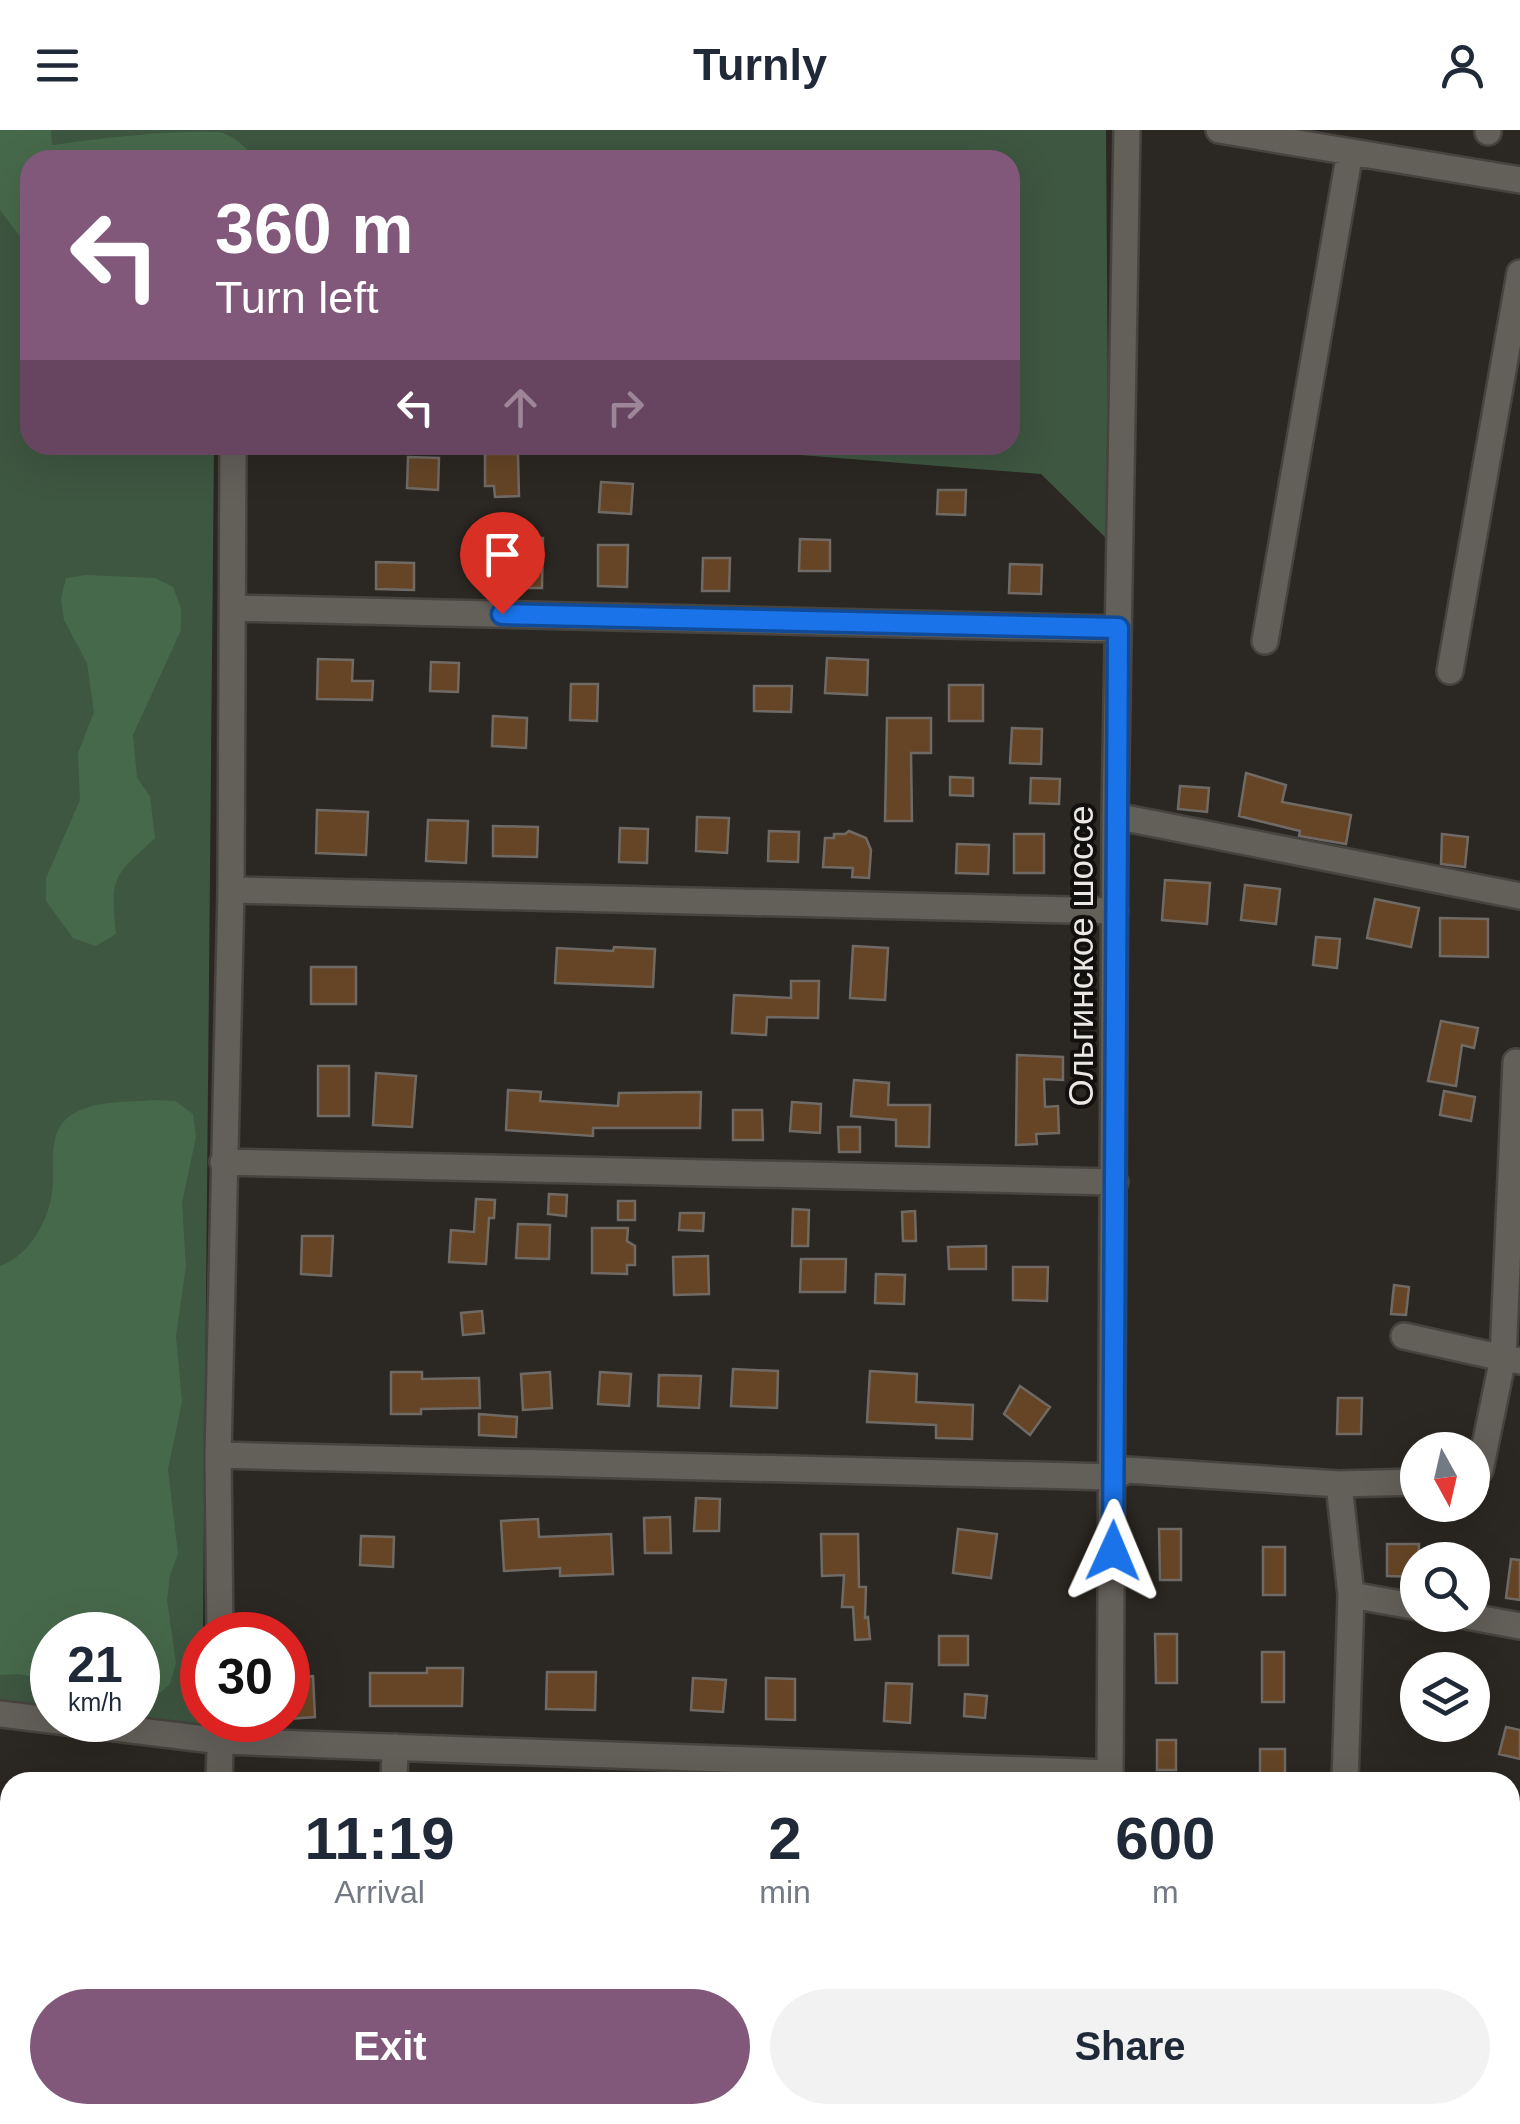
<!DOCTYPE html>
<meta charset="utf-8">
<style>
:root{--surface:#fff;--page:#f2f2f3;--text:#1f2937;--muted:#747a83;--accent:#81577a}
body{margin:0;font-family:Arial,sans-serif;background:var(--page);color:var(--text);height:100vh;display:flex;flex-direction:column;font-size:38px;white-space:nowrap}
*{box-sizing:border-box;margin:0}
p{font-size:32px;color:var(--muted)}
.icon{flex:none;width:55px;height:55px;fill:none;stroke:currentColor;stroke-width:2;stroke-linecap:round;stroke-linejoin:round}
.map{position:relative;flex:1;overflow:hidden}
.panel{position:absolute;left:0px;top:1642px;width:1520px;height:352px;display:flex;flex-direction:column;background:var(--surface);border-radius:30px 30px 0 0;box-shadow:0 10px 40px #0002}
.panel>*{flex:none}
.guide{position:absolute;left:20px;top:20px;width:1000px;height:305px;border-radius:30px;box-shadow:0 10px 40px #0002;background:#81577a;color:#fff;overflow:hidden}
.needle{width:65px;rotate:172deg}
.buttons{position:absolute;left:1400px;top:1302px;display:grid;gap:20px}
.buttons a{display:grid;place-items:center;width:90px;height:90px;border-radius:50%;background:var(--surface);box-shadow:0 10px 40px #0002;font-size:50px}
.speed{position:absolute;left:30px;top:1482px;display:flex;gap:20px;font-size:50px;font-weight:700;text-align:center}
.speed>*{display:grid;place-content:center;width:130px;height:130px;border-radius:50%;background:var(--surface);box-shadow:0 10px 40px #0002;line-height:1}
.speed small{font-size:25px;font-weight:400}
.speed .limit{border:15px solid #d22;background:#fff;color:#111}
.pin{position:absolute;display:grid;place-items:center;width:85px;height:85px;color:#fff;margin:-102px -42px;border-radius:50% 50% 50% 0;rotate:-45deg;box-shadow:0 0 10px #0007}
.pin .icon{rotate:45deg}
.me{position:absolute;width:110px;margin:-55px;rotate:1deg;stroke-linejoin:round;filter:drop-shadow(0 0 8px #0008)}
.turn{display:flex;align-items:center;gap:35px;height:210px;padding:0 30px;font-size:45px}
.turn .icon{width:130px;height:130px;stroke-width:2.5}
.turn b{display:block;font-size:70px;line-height:85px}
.lanes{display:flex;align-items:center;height:95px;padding:0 30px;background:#0003;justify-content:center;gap:50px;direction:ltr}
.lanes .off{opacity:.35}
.eta{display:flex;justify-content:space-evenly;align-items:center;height:170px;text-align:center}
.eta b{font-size:60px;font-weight:600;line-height:70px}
.button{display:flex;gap:20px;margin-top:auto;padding:20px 30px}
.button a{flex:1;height:115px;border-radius:60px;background:var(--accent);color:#fff;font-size:40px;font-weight:600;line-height:115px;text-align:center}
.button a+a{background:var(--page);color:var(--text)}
header{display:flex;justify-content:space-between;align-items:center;height:130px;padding:0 30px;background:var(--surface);font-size:45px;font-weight:600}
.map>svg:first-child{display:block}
.green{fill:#3e5741}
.forest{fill:#47694b}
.building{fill:#654526;stroke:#706a65;stroke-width:2.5}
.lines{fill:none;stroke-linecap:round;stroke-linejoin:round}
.minor-casing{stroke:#47443f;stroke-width:30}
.minor{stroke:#635f59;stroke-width:25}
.route-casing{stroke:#114b97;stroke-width:25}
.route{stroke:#1a73e8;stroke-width:18}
.labels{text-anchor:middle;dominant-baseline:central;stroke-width:8;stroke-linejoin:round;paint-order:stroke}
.street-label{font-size:35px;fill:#eae7e4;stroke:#12100e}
</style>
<header><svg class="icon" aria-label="menu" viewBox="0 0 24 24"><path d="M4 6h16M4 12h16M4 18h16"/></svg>Turnly<svg class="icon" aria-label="person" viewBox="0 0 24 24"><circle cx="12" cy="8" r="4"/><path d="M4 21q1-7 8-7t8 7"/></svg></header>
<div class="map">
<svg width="1520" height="1994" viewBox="0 0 1520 1994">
<rect width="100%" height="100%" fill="#2b2722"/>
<path class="green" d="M0,0H1106L1109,411L1041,344L675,315H1010V30H30V315H214L202,1599L138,1590V1505H52V1582L0,1573Z"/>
<path class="forest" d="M0,0H51L52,15C102,8 170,0 219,2C235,5 247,19 257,30H30V120L0,80Z
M86,445L155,448L173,457L181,478V500L133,605L137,648L150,666L155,708C113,748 110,744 116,804L96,816L73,808L46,771V748L80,670L78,623L94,582L87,533L64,490L61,469L66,448Z
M152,970L175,971L193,984L196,1007L182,1073L186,1136L176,1206L182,1272L168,1339L178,1424L170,1445L167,1470L176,1533L170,1554L153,1569L138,1570V1505H52V1551L19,1544L0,1545V1136C33,1124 54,1082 53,1047C53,1016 50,988 89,977C108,971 131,972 152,970Z"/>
<path class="building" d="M485,324H518L519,366L495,367L494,356H485Z
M408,327L439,328L438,360L407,358Z
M601,352L633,354L631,384L599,382Z
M938,360H966L965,385L937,384Z
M501,407L543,408L542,458H520L521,440L500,439Z
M800,409L830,410V441H799Z
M598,415H628L627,457L598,456Z
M703,428H730L729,461H702Z
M376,432L414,433V460L376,459Z
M1010,434L1042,435L1041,464L1009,463Z
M827,528L868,530L867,565L825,563Z
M318,529L353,530L352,551H373L372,570L317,569Z
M431,532L459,533L458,562L430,561Z
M571,554H598L597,591L570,590Z
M949,555H983V591H949Z
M754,556H792L791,582L754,581Z
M493,586L527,588L526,618L492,616Z
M887,588H931V623H911L912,691H885Z
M1012,598L1042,599L1041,634L1010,633Z
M1246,643L1286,655L1282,672L1351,685L1346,714L1299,706L1300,701L1239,686Z
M950,647L973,648V666L950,665Z
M1031,648L1060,649L1059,674L1030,673Z
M1180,656L1209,658L1207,682L1178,679Z
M317,680L368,682L366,725L316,723Z
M697,687L729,688L727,723L696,721Z
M428,690L468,691L466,733L426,731Z
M493,696L538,697L537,727L493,726Z
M620,698L648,699L647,733L619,732Z
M769,701L799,702L798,732L768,731Z
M849,701L866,708L871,720L869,748L852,747L853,738L823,737L825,708H834V704H845Z
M1014,704H1044V743H1014Z
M1442,704L1468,707L1465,737L1441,734Z
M957,714L989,715L988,744L956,743Z
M1165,750L1210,753L1207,794L1162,790Z
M1245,755L1280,759L1276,794L1241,790Z
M1375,769L1419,778L1411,817L1367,808Z
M1440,788L1488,789V827L1440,826Z
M1316,807L1340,809L1337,838L1313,835Z
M853,816L888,818L885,870L850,868Z
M614,817L655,819L653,857L555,853L557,818L613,821Z
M311,837H356V874H311Z
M791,851H819L818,888L767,887L766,905L732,903L734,865L791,868Z
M1441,891L1478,898L1474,918L1462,915L1456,956L1428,951Z
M1017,925L1063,927V950L1044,949L1045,977L1058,976L1059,1003L1036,1004L1037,1014L1016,1015Z
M318,936H349V986H318Z
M376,943L416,946L412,997L373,995Z
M854,950L889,953L888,975H930L929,1017L896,1016V990L851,986Z
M508,960L541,962L540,971L618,976L619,963L701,962L700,998H593V1006L506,1000Z
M1444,961L1475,967L1471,991L1440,985Z
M792,972L821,974L820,1003L790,1001Z
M733,980H762L763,1010H733Z
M838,997H860V1022H839Z
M549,1064L567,1065L566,1086L548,1084Z
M476,1069L495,1070L494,1088H489L486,1134L449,1132L451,1100L474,1102Z
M618,1071H635V1090H618Z
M793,1079L809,1080L808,1116H792Z
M915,1081L916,1111H903L902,1082Z
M680,1083H704L703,1101L679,1100Z
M518,1094L550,1095L549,1129L516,1128Z
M592,1098H628L627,1111L635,1116V1135H627V1144L592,1143Z
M302,1106H333L331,1146L301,1144Z
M986,1116V1139H949L948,1117Z
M708,1126L709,1164L674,1165L673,1127Z
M801,1129H846L845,1162H800Z
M1013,1137H1048L1047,1171L1013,1170Z
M876,1144L905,1145L904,1174L875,1173Z
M1394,1155L1409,1157L1406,1185L1391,1184Z
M482,1181L484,1203L463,1205L461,1183Z
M733,1239L778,1241L777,1278L731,1276Z
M870,1241L917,1244L916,1272L973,1275L972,1309L936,1308V1295L867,1292Z
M391,1242H422V1249L479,1248L480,1278L421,1279V1284H391Z
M550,1242L552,1278L523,1280L521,1244Z
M600,1242L631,1244L629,1276L598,1274Z
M659,1245L701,1246L699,1278L658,1276Z
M1020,1256L1050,1277L1030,1305L1004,1284Z
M1338,1268H1362L1361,1304H1337Z
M479,1284L517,1287L516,1307L479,1305Z
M696,1368L720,1369L719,1401H694Z
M670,1387L671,1423H645L644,1388Z
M538,1389L539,1407L611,1404L613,1444L560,1446V1438L504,1441L501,1391Z
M958,1399L997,1404L991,1448L953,1443Z
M1159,1399H1181V1450H1160Z
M821,1404H858L859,1457H866L865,1488L868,1487L870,1509L855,1510L853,1477H842L844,1445L822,1446Z
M361,1406L394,1407L393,1437L360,1435Z
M1387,1414H1419L1418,1447L1387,1446Z
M1263,1417H1285V1465H1263Z
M1511,1429L1520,1430V1470L1506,1468Z
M1155,1504H1177V1553H1156Z
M939,1506H968V1535H939Z
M1262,1522H1284V1572H1262Z
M427,1538H463L462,1576H370V1543H427Z
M547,1542H596L595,1580L546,1579Z
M313,1546L315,1587L288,1589V1548Z
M693,1548L726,1550L723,1582L691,1580Z
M766,1548L795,1549V1590L766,1589Z
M886,1553L912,1554L910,1593L884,1591Z
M965,1564L987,1566L985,1588L964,1586Z
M1506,1597L1520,1600V1629L1499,1624Z
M1157,1610H1176V1640H1157Z
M1260,1619H1285V1652H1260Z"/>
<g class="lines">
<g class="minor-casing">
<path id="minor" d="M1219,0L1520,50
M1488,2V0
M233,478L1118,499
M1265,511L1350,22
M1450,541L1520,143
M1115,686L1520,766
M231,760L1115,781
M223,1032L1115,1052
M1404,1206L1503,1228L1516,932
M218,1325L1114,1347L1127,1340L1339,1354L1418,1352
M1472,1347L1480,1340L1503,1228L1520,1231
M1339,1354L1351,1465L1345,1652
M1351,1465L1418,1477
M1461,1485L1520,1496
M220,1505L218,1325L231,760L233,315
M0,1584L221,1611L1110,1643
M219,1652L221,1590
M394,1652L395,1617
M1110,1652L1115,686L1127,0
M1510,1913L1520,1915
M209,1994L210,1985
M387,1994V1985
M655,1994V1985
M846,1994V1985
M1101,1994V1985
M1361,1994L1363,1985"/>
</g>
<use href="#minor" class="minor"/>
</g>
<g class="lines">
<g class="route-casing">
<path id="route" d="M502,484L1118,498L1113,1421"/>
</g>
<use href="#route" class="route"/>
</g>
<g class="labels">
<g class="street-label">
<text transform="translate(1080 826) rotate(-90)">Ольгинское шоссе</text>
</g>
</g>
</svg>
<div class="buttons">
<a><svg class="needle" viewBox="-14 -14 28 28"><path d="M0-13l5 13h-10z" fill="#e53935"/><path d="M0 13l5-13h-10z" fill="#747a83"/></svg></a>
<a><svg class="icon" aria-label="search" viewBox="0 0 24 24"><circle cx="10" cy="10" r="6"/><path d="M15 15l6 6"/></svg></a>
<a><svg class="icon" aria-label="layers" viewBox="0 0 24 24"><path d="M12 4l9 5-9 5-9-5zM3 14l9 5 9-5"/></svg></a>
</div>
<div class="speed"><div>21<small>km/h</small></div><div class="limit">30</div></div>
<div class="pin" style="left:502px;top:484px;background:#d93025"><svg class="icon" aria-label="arrive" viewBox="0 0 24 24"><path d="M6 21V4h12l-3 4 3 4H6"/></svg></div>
<svg class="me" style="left:1113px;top:1421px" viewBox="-20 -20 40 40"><path d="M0-17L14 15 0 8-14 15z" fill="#1a73e8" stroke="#fff" stroke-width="4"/></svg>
<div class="guide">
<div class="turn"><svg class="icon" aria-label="left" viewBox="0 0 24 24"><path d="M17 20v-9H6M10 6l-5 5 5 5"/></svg><div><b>360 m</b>Turn left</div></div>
<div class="lanes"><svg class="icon" aria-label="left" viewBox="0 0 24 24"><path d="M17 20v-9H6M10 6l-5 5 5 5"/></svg><svg class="icon off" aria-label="ahead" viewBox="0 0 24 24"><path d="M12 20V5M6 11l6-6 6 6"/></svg><svg class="icon off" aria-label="right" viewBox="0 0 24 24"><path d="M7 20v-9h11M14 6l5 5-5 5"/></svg></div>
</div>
<section class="panel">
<div class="eta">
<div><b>11:19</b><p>Arrival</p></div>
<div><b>2</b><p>min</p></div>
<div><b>600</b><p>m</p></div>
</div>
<div class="button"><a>Exit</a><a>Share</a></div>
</section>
</div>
